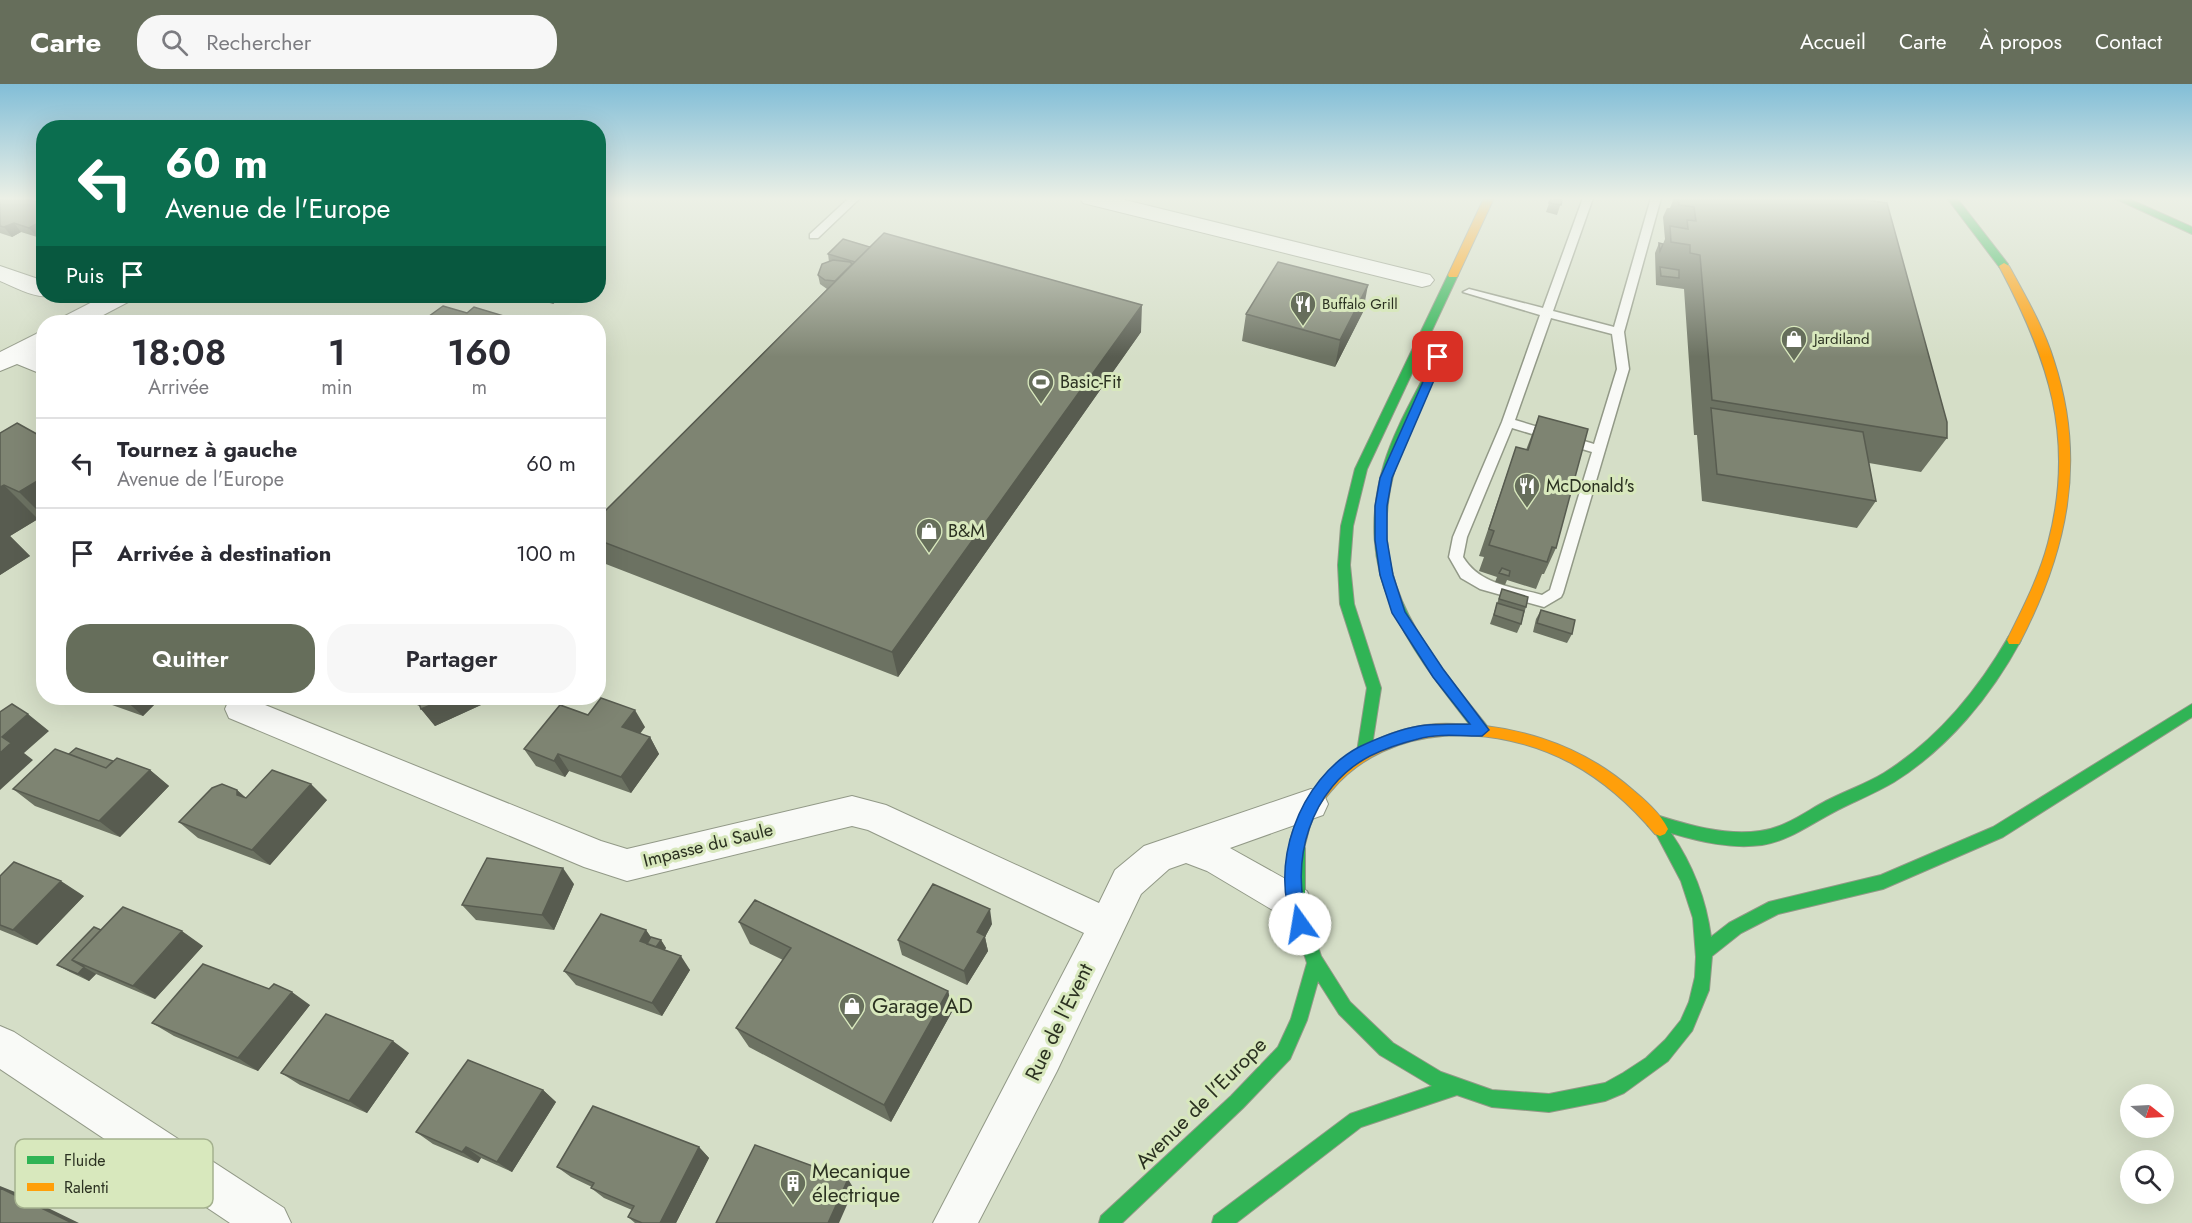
<!DOCTYPE html>
<html lang="fr">
<meta charset="utf-8">
<style>
:root{--surface:#fff;--page:#f7f7f7;--text:#2b2b33;--muted:#7c7c81;--line:#e1e1e2;--accent:#666e5b}
body{margin:0;font-family:Jost,sans-serif;background:var(--page);color:var(--text);height:100vh;display:flex;flex-direction:column;font-size:22px;white-space:nowrap}
*{box-sizing:border-box;margin:0}
p{font-size:20px;color:var(--muted)}
.icon{flex:none;width:33px;height:33px;fill:none;stroke:currentColor;stroke-width:2;stroke-linecap:round;stroke-linejoin:round}
.map{position:relative;flex:1;overflow:hidden}
.panel{position:absolute;left:36px;top:231px;width:570px;height:390px;display:flex;flex-direction:column;background:var(--surface);border-radius:24px;box-shadow:0 6px 24px #0002}
.panel>*{flex:none}
.guide{position:absolute;left:36px;top:36px;width:570px;height:183px;border-radius:24px;box-shadow:0 6px 24px #0002;background:#0b6e4f;color:#fff;overflow:hidden}
.needle{width:39px;rotate:108deg}
.buttons{position:absolute;left:2120px;top:1000px;display:grid;gap:12px}
.buttons a{display:grid;place-items:center;width:54px;height:54px;border-radius:50%;background:var(--surface);box-shadow:0 6px 24px #0002;font-size:30px}
.pin{position:absolute;display:grid;place-items:center;width:51px;height:51px;color:#fff;margin:-26px;border-radius:12px;box-shadow:0 3px 9px #0006}
.me{position:absolute;width:66px;margin:-33px;rotate:347deg;stroke-linejoin:round;filter:drop-shadow(0 0 4px #0008)}
.turn{display:flex;align-items:center;gap:21px;height:126px;padding:0 30px;font-size:27px}
.turn .icon{width:78px;height:78px;stroke-width:2.5}
.turn b{display:block;font-size:42px;line-height:51px}
.then{display:flex;align-items:center;height:57px;padding:0 30px;background:#0003;gap:12px;font-size:22px}
.eta{display:flex;justify-content:space-evenly;align-items:center;height:102px;text-align:center}
.eta b{font-size:36px;font-weight:600;line-height:42px}
.cta{display:flex;gap:12px;margin-top:auto;padding:12px 30px}
.cta a{flex:1;height:69px;border-radius:24px;background:var(--accent);color:#fff;font-size:24px;font-weight:600;line-height:69px;text-align:center}
.cta a+a{background:var(--page);color:var(--text)}
ul{padding:0;list-style:none}
li{display:flex;align-items:center;gap:18px;height:90px;padding:0 30px;border-top:2px solid var(--line)}
li div{flex:1}
li b{display:block;font-size:22px}
li em{font-style:normal}
header{display:flex;align-items:center;gap:36px;box-sizing:border-box;height:84px;padding:0 30px;background:var(--accent);color:#fff}
header strong{font-size:28px}
nav{display:flex;gap:33px;margin-inline-start:auto;font-size:21px}
.search{width:420px;height:54px;background:var(--page);display:flex;align-items:center;gap:15px;box-sizing:border-box;padding:0 21px;border-radius:24px;color:var(--muted);font-size:22px}
.map>svg:first-child{display:block}
.lines{fill:none;stroke-linecap:round;stroke-linejoin:round}
.lane-casing{stroke:#929987;stroke-width:3}
.street-casing{stroke:#929987;stroke-width:2}
.fast-casing{stroke:#929987;stroke-width:2}
.slow-casing{stroke:#929987;stroke-width:2}
.lane{fill:#f9faf7;fill-rule:evenodd}
.street{fill:#f9faf7;fill-rule:evenodd}
.fast{fill:#30b455;fill-rule:evenodd}
.slow{fill:#ff9f0a;fill-rule:evenodd}
.wall{fill:#6c7262}
.shaded-wall{fill:#585c50}
.building{fill:#7e8472;stroke:#585c50;stroke-width:1.5}
.route{fill:#1a73e8;stroke:#114b97;stroke-width:1.5}
.labels{text-anchor:middle;dominant-baseline:central;stroke-width:6;stroke-linejoin:round;paint-order:stroke}
.far-poi-label{font-size:15px;fill:#2b3121;stroke:#d8e8bd;text-anchor:start}
.poi-label{font-size:18px;fill:#2b3121;stroke:#d8e8bd;text-anchor:start}
.street-label{font-size:18px;fill:#2b3121;stroke:#d8e8bd}
.near-poi-label{font-size:21px;fill:#2b3121;stroke:#d8e8bd;text-anchor:start}
.near-street-label{font-size:21px;fill:#2b3121;stroke:#d8e8bd}
.key{fill:#d8e8bd;stroke:#a4b18e;stroke-width:1.5}
.key-label{font-size:16px;fill:#2b3121}
</style>
<header>
<strong>Carte</strong>
<div class="search"><svg class="icon" aria-label="search" viewBox="0 0 24 24"><circle cx="10" cy="10" r="6"/><path d="M15 15l6 6"/></svg>Rechercher</div>
<nav><a>Accueil</a><a>Carte</a><a>À propos</a><a>Contact</a></nav>
</header>
<div class="map">
<svg width="2192" height="1139" viewBox="0 0 2192 1139">
<rect width="100%" height="100%" fill="#d5dec7"/>
<g class="lines">
<g class="lane-casing">
<path id="lane" d="M849,114H860L818,154H810V150Z
M1583,114H1593L1553,227L1614,243L1651,114H1661L1624,248L1629,285L1563,509L1561,513L1544,523L1480,505L1461,494L1449,473L1453,453L1502,338L1540,231L1463,208L1469,205L1543,224ZM1551,234L1612,250L1617,285L1594,360L1515,336ZM1512,344L1592,368L1550,506L1542,511C1513,503 1480,501 1463,473L1467,453Z"/>
</g>
<g class="street-casing">
<path id="street" d="M1080,114H1117L1430,191L1434,196L1430,201L1422,203L1083,119Z
M0,182L44,197V212H51C35,215 15,203 0,197Z
M104,212H133L130,217L90,238H60L63,233Z
M44,246V265L36,269L44,273V291L17,280L0,287V268Z
M236,614L253,616L601,757L627,765L852,712L886,721L1099,819L1115,786L1144,762L1311,705L1323,709L1328,720L1323,731L1230,764L1307,807L1312,819L1307,831L1294,836L1281,831L1207,787L1186,779L1169,785L1141,810L1057,987L978,1139H933L1084,849L868,746L852,742L627,797L584,783L229,634L225,625L229,616Z
M0,942L14,948L284,1124L291,1139H230L0,985Z"/>
</g>
<g class="fast-casing">
<path id="fast" d="M1947,114H1957L2008,180V184H2000Z
M2114,114H2127L2192,143V150Z
M1453,188L1458,191L1367,385L1353,442L1350,481L1354,520L1381,604L1371,668L1369,672L1364,674L1359,672L1357,668L1367,604L1340,520L1338,481L1341,442L1355,385L1448,191Z
M1433,281L1438,285C1423,316 1406,347 1396,381C1363,493 1421,559 1487,642L1489,646L1487,650L1482,652L1477,650C1411,565 1350,494 1384,380C1394,347 1412,316 1428,285Z
M2014,551L2019,552L2021,556C1991,612 1948,664 1894,698C1874,710 1852,718 1832,729C1809,741 1788,757 1762,761C1731,765 1701,758 1671,749C1693,781 1706,815 1711,853L1729,839L1769,818L1881,791L1993,743L2192,620V633L2003,753L1883,805L1778,830L1741,849L1712,872L1709,906L1692,947L1668,977L1624,1009L1605,1017L1549,1028L1492,1023L1457,1011L1361,1043L1236,1139H1212L1214,1132L1350,1030L1432,1002L1380,971L1339,930L1318,897L1307,936L1290,975L1243,1024L1122,1139H1099L1101,1132L1231,1012L1278,963L1291,935L1307,879L1289,822V764L1292,759L1297,757L1302,759L1305,764V822L1321,872L1350,918L1393,959L1441,988L1492,1006L1549,1010L1605,999L1623,989L1646,974L1665,956L1681,936L1689,918L1695,893L1696,873L1693,834L1681,797L1653,744L1648,742L1646,737L1648,732L1653,730C1688,741 1724,752 1760,747C1785,744 1805,728 1826,717C1845,707 1866,700 1884,689C1937,656 1978,606 2009,552Z"/>
</g>
<g class="slow-casing">
<path id="slow" d="M1484,114H1494L1458,191L1457,193H1449L1448,191Z
M2004,179L2009,182C2026,213 2044,244 2054,277C2087,378 2067,468 2019,560H2009L2007,556C2023,524 2039,493 2048,459C2076,354 2048,274 1999,182Z
M1436,640C1509,638 1579,658 1634,707C1646,717 1661,730 1668,745L1665,750L1660,752L1655,750C1631,721 1604,697 1571,679C1496,639 1389,637 1331,707C1322,717 1314,730 1310,742C1307,751 1306,760 1302,769L1297,771L1292,769C1287,759 1294,743 1299,734C1324,680 1376,645 1436,640Z"/>
</g>
<use href="#lane" class="lane"/>
<use href="#street" class="street"/>
<use href="#fast" class="fast"/>
<use href="#slow" class="slow"/>
</g>
<path class="wall" d="M1551,114L1562,116L1557,131L1546,128Z
M1674,114H1851L1947,354L1921,388L1869,379L1876,417L1857,444L1702,417L1697,351H1694L1684,205L1656,201L1655,169L1659,159L1663,160L1665,155L1663,133L1667,124H1670Z
M0,116L44,120V150L37,153L21,148L12,153L0,149Z
M828,170L1141,248L898,593L598,477V434L827,205L820,200L818,191L829,178Z
M526,212H563L553,220Z
M1363,228L1335,283L1242,257L1246,230Z
M1539,332L1556,464L1544,490H1542L1536,505L1507,496L1505,501L1495,498L1497,493L1479,487L1484,473L1479,472L1516,363L1526,366Z
M0,349L44,354V438L38,435L10,452L30,472L0,491Z
M1502,505L1526,523L1521,540L1517,549L1490,540Z
M1541,526L1572,550L1567,559L1533,548L1536,535Z
M94,614H161L143,632L98,616Z
M375,614H478L481,621L435,642L421,625V623L409,617L378,618Z
M588,631L645,643L640,650L650,653L659,670L631,709L569,687L565,693L536,682L524,665Z
M69,670L113,677L150,686L169,702L120,753L35,722L13,705Z
M237,706L246,714L327,716L270,781L198,754L179,738Z
M0,792L84,812L37,861L0,846Z
M574,800L554,846L476,836L462,821Z
M739,838L948,907L953,926L891,1038L749,963L736,944L783,876L750,860Z
M992,840L985,853L988,867L967,901L902,871L898,856Z
M101,846L203,862L155,915L96,890L89,897L70,888L57,881Z
M646,846L651,853L661,856L666,864L664,866L690,886L662,932L576,901L564,887Z
M310,921L258,987L174,952L152,939Z
M409,969L367,1029L300,1001L281,989Z
M543,1006L556,1018L512,1088L481,1074L478,1079L433,1060L416,1048Z
M699,1063L709,1074L676,1139H635L628,1133L632,1126L604,1114L591,1104L592,1103L571,1093L557,1083Z"/>
<path class="shaded-wall" d="M44,136V150L37,153L29,144Z
M14,139L21,148L12,153L4,143Z
M1368,201L1363,228L1335,283L1340,256Z
M550,212H563L553,220Z
M1142,221L1141,248L898,593L892,568Z
M507,233L510,238H500Z
M44,393V433L19,408Z
M4,401L38,435L10,452L30,472L0,491V403Z
M125,614H161L143,632L124,615Z
M448,614H478L481,621L435,642L421,625Z
M635,626L645,643L631,660L622,643Z
M28,630L49,647L24,669L33,676L0,706V669L2,653Z
M650,653L659,670L631,709L621,693Z
M558,670L569,687L565,693L554,677Z
M150,686L169,702L120,753L99,737Z
M311,700L327,716L270,781L252,766Z
M237,706L255,722L237,711Z
M563,784L574,800L554,846L542,831Z
M61,797L84,812L37,861L13,846Z
M990,825L992,840L985,853L988,867L967,901L964,887L977,848Z
M646,846L656,861L652,867L640,857Z
M182,847L203,862L155,915L133,902Z
M661,856L666,864L658,875L653,868Z
M681,872L690,886L662,932L652,919Z
M84,883L96,890L89,897L78,890Z
M948,907L953,926L891,1038L884,1021Z
M292,908L310,921L258,987L238,974Z
M393,957L409,969L367,1029L349,1017Z
M543,1006L556,1018L512,1088L497,1078Z
M466,1063L481,1074L478,1079L462,1068Z
M699,1063L709,1074L676,1139H660Z
M848,1095L854,1105L839,1139H828Z
M0,1102L15,1108L79,1139H72L0,1104Z"/>
<path class="building" d="M4,114H25L44,120V136L29,144L14,139L4,143L0,142V116Z
M1551,114L1562,116L1561,121L1549,119Z
M1678,114H1851L1887,119L1947,338V354L1712,316L1700,171L1690,169V161L1671,158L1670,142L1688,145L1687,136L1696,137L1694,123L1679,121Z
M884,149L1142,221L892,568L598,456V434Z
M843,155L870,163L855,178L828,170Z
M1659,159L1663,160L1660,167Z
M833,176L850,178L852,180L835,197L825,196L818,191L822,180Z
M1278,178L1368,201L1340,256L1246,230Z
M1660,183L1679,186V194L1661,192Z
M443,222L467,229L474,223L507,233L500,238H421Z
M1711,324L1863,348L1876,417L1717,390Z
M1539,332L1588,345L1556,464L1552,463L1547,478L1489,461L1494,447L1489,445L1516,363L1528,366Z
M17,339L44,354V393L19,408L4,401L0,403V349Z
M1502,484L1510,487L1509,492L1499,489Z
M1502,505L1528,513L1526,523L1499,515Z
M1497,519L1524,527L1521,540L1494,531Z
M1541,526L1575,536L1572,550L1537,539Z
M417,614H448L421,625Z
M601,614L635,626L622,643L650,653L621,693L558,670L554,677L524,665L560,621L588,631Z
M12,620L28,630L2,653L11,659L0,669V628Z
M76,664L113,677L106,684L69,670Z
M55,665L106,684L117,674L150,686L99,737L13,705Z
M272,686L311,700L252,766L179,738L212,704L222,700L237,706V711L246,714Z
M487,774L563,784L542,831L462,821Z
M14,778L61,797L13,846L0,841V792Z
M933,800L990,825L977,848L985,852L964,887L898,856Z
M755,816L948,907L884,1021L736,944L791,864L739,838Z
M123,823L182,847L133,902L72,876Z
M601,830L646,846L640,857L681,872L652,919L564,887Z
M94,843L101,846L72,876L84,883L78,890L57,881Z
M651,853L661,856L656,863L647,860Z
M203,880L269,905L274,900L292,908L238,974L152,939Z
M326,930L393,957L349,1017L281,989Z
M468,976L543,1006L497,1078L466,1063L462,1068L416,1048Z
M593,1022L699,1063L660,1139H642L628,1133L634,1122L591,1104L594,1099L557,1083Z
M755,1061L848,1095L828,1139H716Z
M0,1104L72,1139H0Z"/>
<linearGradient id="sky" x2="0" y2="1"><stop stop-color="#82bed7"/><stop offset="0.42" stop-color="#ecf0e6"/><stop offset="1" stop-color="#ecf0e6" stop-opacity="0"/></linearGradient>
<rect width="2192" height="273" fill="url(#sky)"/>
<path class="route" d="M1435,271L1444,273L1392,394L1387,422V456L1393,491L1405,528L1443,585L1489,646L1482,652C1462,652 1437,649 1418,655C1402,659 1384,665 1370,672C1310,703 1288,779 1309,840L1306,845L1300,847L1295,845C1267,783 1299,695 1359,663C1376,655 1401,645 1419,642C1435,639 1453,641 1470,640L1433,593L1392,529L1380,491L1375,456V422L1380,394Z"/>
<defs>
<g id="restaurant-pin" transform="scale(1.35)"><path d="M0 17L-7.5 6A9.5 9.5 0 1 1 7.5 6Z" fill="#666e5b" stroke="#d8e8bd"/><path d="M-5-6h1v4h1v-4h1v4h1v-4h1v5L-1.5 .5V6h-2V.5L-5-1ZM5-6V6H3V1.5H1.5Q1.5-4 5-6Z" fill="#fff"/></g>
<g id="shop-pin" transform="scale(1.35)"><path d="M0 17L-7.5 6A9.5 9.5 0 1 1 7.5 6Z" fill="#666e5b" stroke="#d8e8bd"/><path d="M-5-2.5h2.3a2.7 3.5 0 0 1 5.4 0H5L5.5 6h-11ZM-1.5-2.5h3a1.5 2.3 0 0 0-3 0Z" fill="#fff"/></g>
<g id="stadium-pin" transform="scale(1.35)"><path d="M0 17L-7.5 6A9.5 9.5 0 1 1 7.5 6Z" fill="#666e5b" stroke="#d8e8bd"/><path d="M0-5a6.5 5 0 1 0 0 10a6.5 5 0 1 0 0-10ZM-3.5-1.8h7v3.6h-7Z" fill="#fff"/></g>
<g id="building-pin" transform="scale(1.35)"><path d="M0 17L-7.5 6A9.5 9.5 0 1 1 7.5 6Z" fill="#666e5b" stroke="#d8e8bd"/><path d="M-4-6H4V6H1V3H-1V6H-4ZM-2.5-4.3h1.7v1.8h-1.7ZM.8-4.3h1.7v1.8H.8ZM-2.5-1h1.7V.8h-1.7ZM.8-1h1.7V.8H.8Z" fill="#fff"/></g>
</defs>
<g fill-rule="evenodd">
<use href="#restaurant-pin" x="1303" y="220"/>
<use href="#shop-pin" x="1794" y="255"/>
<use href="#stadium-pin" x="1041" y="298"/>
<use href="#restaurant-pin" x="1527" y="402"/>
<use href="#shop-pin" x="929" y="447"/>
<use href="#shop-pin" x="852" y="922"/>
<use href="#building-pin" x="793" y="1099"/>
</g>
<g class="labels">
<g class="far-poi-label">
<text x="1322" y="220">Buffalo Grill</text>
<text x="1814" y="255">Jardiland</text>
</g>
<g class="poi-label">
<text x="1060" y="298">Basic-Fit</text>
<text x="1546" y="402">McDonald's</text>
<text x="948" y="447">B&amp;M</text>
</g>
<g class="street-label">
<text transform="translate(708 761) rotate(-14)">Impasse du Saule</text>
</g>
<g class="near-poi-label">
<text x="872" y="922">Garage AD</text>
<text x="812" y="1087">Mecanique<tspan x="812" dy="24">électrique</tspan></text>
</g>
<g class="near-street-label">
<text transform="translate(1059 938) rotate(-64)">Rue de l'Event</text>
<text transform="translate(1201 1019) rotate(-45)">Avenue de l'Europe</text>
</g>
</g>
<rect x="15" y="1055" width="198" height="69" rx="9" class="key"/>
<rect x="27" y="1072" width="27" height="8" fill="#30b455"/>
<rect x="27" y="1099" width="27" height="8" fill="#ff9f0a"/>
<g class="key-label">
<text x="64" y="1082">Fluide</text>
<text x="64" y="1109">Ralenti</text>
</g>
</svg>
<div class="buttons">
<a><svg class="needle" viewBox="-14 -14 28 28"><path d="M0-13l5 13h-10z" fill="#e53935"/><path d="M0 13l5-13h-10z" fill="#7c7c81"/></svg></a>
<a><svg class="icon" aria-label="search" viewBox="0 0 24 24"><circle cx="10" cy="10" r="6"/><path d="M15 15l6 6"/></svg></a>
</div>
<div class="pin" style="left:1438px;top:273px;background:#d93025"><svg class="icon" aria-label="arrive" viewBox="0 0 24 24"><path d="M6 21V4h12l-3 4 3 4H6"/></svg></div>
<svg class="me" style="left:1300px;top:840px" viewBox="-20 -20 40 40"><circle r="19" fill="#fff"/><path d="M0-13L10 11 0 6-10 11z" fill="#1a73e8"/></svg>
<div class="guide">
<div class="turn"><svg class="icon" aria-label="left" viewBox="0 0 24 24"><path d="M17 20v-9H6M10 6l-5 5 5 5"/></svg><div><b>60 m</b>Avenue de l'Europe</div></div>
<div class="then">Puis<svg class="icon" aria-label="arrive" viewBox="0 0 24 24"><path d="M6 21V4h12l-3 4 3 4H6"/></svg></div>
</div>
<section class="panel">
<div class="eta">
<div><b>18:08</b><p>Arrivée</p></div>
<div><b>1</b><p>min</p></div>
<div><b>160</b><p>m</p></div>
</div>
<ul>
<li><svg class="icon" aria-label="left" viewBox="0 0 24 24"><path d="M17 20v-9H6M10 6l-5 5 5 5"/></svg><div><b>Tournez à gauche</b><p>Avenue de l'Europe</p></div><em>60 m</em></li>
<li><svg class="icon" aria-label="arrive" viewBox="0 0 24 24"><path d="M6 21V4h12l-3 4 3 4H6"/></svg><div><b>Arrivée à destination</b></div><em>100 m</em></li>
</ul>
<div class="cta"><a>Quitter</a><a>Partager</a></div>
</section>
</div>
